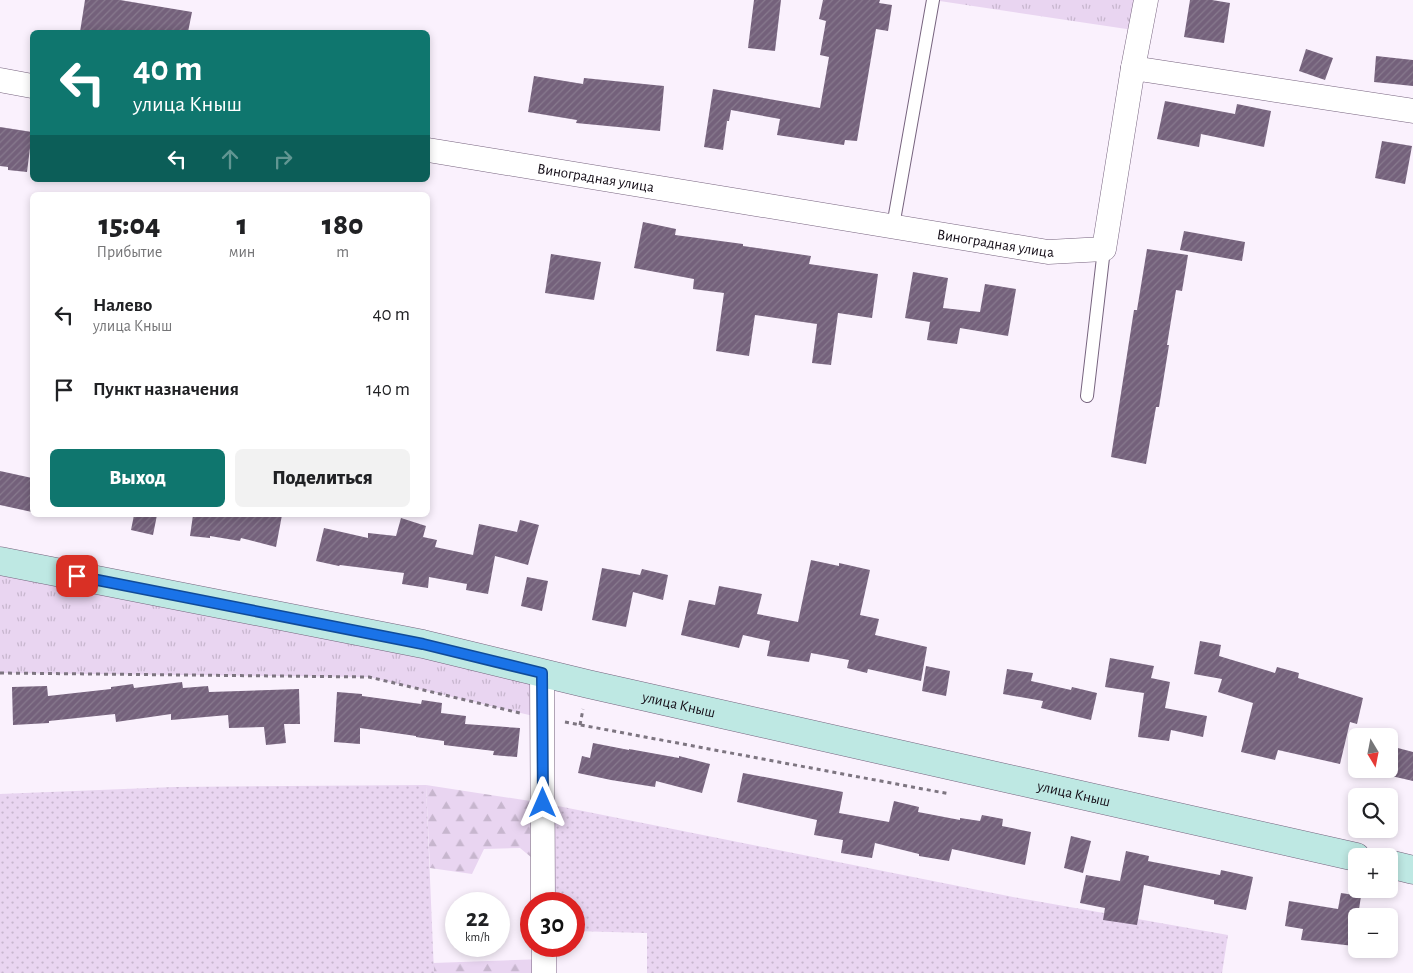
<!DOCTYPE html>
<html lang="ru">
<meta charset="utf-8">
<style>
:root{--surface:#fff;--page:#f2f2f2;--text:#202124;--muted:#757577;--accent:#0f766e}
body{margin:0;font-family:"Alegreya Sans",sans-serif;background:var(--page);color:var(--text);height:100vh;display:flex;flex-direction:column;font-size:19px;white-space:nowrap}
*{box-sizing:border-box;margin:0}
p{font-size:16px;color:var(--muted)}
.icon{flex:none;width:28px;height:28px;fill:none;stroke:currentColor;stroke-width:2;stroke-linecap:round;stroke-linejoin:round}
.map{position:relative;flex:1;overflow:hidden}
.details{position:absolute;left:30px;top:192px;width:400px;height:325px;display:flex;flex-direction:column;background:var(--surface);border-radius:8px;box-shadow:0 2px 8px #0003}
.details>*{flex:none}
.top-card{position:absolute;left:30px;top:30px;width:400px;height:152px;border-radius:8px;box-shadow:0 2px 8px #0003;background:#0f766e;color:#fff;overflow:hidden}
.needle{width:32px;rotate:170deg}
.fabs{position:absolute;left:1348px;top:728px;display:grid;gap:10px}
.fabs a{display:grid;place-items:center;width:50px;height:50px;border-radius:8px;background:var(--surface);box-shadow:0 2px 8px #0003;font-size:25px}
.speed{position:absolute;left:445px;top:892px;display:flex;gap:10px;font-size:25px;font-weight:700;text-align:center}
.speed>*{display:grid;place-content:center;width:65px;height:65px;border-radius:50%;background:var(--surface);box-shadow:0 2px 8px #0003;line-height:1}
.speed small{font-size:12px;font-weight:400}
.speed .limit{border:8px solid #d22;background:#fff;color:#111}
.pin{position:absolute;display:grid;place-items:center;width:42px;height:42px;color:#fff;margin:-21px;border-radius:10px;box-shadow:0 2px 8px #0006}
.me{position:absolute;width:55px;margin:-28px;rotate:0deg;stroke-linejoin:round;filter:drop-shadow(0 0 4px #0008)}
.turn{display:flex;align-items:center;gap:18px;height:105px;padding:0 20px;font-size:22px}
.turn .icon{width:65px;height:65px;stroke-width:2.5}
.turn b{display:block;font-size:35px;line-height:42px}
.lanes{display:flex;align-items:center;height:48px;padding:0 20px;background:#0003;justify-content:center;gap:25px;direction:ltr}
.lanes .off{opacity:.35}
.eta{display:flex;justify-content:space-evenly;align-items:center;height:85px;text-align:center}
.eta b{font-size:30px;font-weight:800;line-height:35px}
.primary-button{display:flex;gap:10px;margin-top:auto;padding:10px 20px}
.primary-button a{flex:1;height:58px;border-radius:8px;background:var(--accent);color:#fff;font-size:20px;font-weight:800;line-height:58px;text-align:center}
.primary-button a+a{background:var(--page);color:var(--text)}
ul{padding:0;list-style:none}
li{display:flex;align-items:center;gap:15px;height:75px;padding:0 20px}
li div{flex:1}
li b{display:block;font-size:19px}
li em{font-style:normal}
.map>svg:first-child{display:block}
.grass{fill:url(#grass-tufts)}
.forest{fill:url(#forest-firs)}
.garden{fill:url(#garden-dots)}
.building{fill:url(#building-hatch)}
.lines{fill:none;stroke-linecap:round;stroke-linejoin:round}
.lane-casing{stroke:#76637e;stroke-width:14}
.street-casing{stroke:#76637e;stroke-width:25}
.secondary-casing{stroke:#76637e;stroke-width:29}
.path{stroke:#7d7580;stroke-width:3;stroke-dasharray:4 4;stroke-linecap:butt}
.lane{stroke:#fff;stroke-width:12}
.street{stroke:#fff;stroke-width:24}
.secondary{stroke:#bee8e3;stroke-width:28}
.route-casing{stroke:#114b97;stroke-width:12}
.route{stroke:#1a73e8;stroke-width:9}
.labels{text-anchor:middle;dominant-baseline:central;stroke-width:4;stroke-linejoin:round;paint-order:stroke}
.street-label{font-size:15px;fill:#120b15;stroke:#fff}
</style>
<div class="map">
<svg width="1413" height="973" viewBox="0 0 1413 973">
<defs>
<pattern id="grass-tufts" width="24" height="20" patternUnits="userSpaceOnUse" patternTransform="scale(1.25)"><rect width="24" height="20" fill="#e9d5f1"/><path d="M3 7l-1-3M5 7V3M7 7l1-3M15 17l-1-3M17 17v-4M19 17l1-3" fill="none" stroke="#c7b6ce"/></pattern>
<pattern id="forest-firs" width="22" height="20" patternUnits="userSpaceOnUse" patternTransform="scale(1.25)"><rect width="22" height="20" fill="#e9d5f1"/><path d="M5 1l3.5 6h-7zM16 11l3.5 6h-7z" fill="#c7b6ce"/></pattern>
<pattern id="garden-dots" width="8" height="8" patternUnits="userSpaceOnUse" patternTransform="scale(1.25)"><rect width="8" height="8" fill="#e9d5f1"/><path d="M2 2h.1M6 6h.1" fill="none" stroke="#c7b6ce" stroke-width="1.8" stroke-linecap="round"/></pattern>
<pattern id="building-hatch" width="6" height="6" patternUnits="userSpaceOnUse" patternTransform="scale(1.25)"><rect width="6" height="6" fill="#74617b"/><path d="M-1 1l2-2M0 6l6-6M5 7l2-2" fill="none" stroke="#887a8e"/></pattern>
</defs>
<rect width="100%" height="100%" fill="#faf1fd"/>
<path class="grass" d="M933,0H1146L1140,31Z
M0,561L542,673V718L369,677L0,673Z"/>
<path class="forest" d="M426,785L543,803V867L520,848L484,849L472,874L430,868Z
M544,959V973H434L433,963Z"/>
<path class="garden" d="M426,785L434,973H0V794L174,787Z
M543,803L1013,897L1228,935L1222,973H647V933L574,931V904H543Z"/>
<path class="building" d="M85,0H120L192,12L188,32H80Z
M754,0H781L775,51L748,48Z
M823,0H880L879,3L892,5L888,31L876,29L857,141L845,140L844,145L777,135L780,119L731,110L729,121H727L723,150L704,147L713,89L820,108L829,57L820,55L826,21L819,19Z
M1190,0H1212L1230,3L1224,43L1184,37Z
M1306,49L1333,58L1325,80L1299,71Z
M1376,56L1413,60V86L1374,82Z
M534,76L583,84L584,78L664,86L660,131L576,123L577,120L528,112Z
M1165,101L1235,114L1237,104L1271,111L1264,147L1201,134L1199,147L1157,139Z
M0,127L32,132L27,172L8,170V167L0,166Z
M1382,141L1412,146L1405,184L1375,178Z
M643,222L676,229L675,235L743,244V246L811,256L809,264L878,274L872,318L838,313L831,365L812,363L817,324L755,315L749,356L716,351L724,293L693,289L694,279L634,268Z
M1184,231L1245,242L1242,261L1180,250Z
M1147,249L1188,255L1182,291L1176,290L1167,345H1169L1159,407H1156L1146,464L1111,457L1134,310H1137Z
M551,254L601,262L594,300L545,293Z
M913,272L948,278L943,308L980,312L985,284L1016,289L1008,336L960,328L957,344L927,340L930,322L905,318Z
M0,471L32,478V512L0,505Z
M134,515H157L153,535L131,530Z
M193,515H282L276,547L241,538L240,541L210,536V538L190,536Z
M401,518L426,526L423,537L437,540L435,547L473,555L479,524L517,532L520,520L539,525L528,565L495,556L488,594L466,590L467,584L429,577L428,588L402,584L404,573L340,565L339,566L316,561L324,528L368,538V533L396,536Z
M811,560L839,566V563L870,570L860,615L879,619L875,635L927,647L921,681L868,669L867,673L847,668L849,660L811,653L809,662L767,656L770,641L743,635L739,648L681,635L689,600L715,605L719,586L762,594L757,614L798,622Z
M602,568L640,575L642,569L668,575L663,600L633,592L626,627L592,620Z
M527,577L548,581L542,611L521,606Z
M1200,641L1221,645L1219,656L1275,673L1277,667L1299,673L1298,678L1363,698L1357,724L1350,722L1340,764L1278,750L1275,760L1241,752L1253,703L1218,692L1222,679L1194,674Z
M1110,658L1154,666L1151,678L1170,682L1165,708L1207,716L1203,737L1171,730L1169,741L1138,737L1144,693L1105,687Z
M926,666L950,671L946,696L922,691Z
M1007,669L1033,673L1031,681L1071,690L1072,687L1097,693L1091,720L1041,708L1043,701L1003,694Z
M182,682L183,688L208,686L209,692L299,689L300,724H284L286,743L266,745L264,727L229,728L228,715L171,720V714L116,722L115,714L49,721V723L13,725L12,687L47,686L48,696L111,689V687L133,684L134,688Z
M337,692L362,694V696L421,704L422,700L442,703L441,713L466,716L465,724L520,728L517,757L493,755L494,751L444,745V741L416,737V736L360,728V744L334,742Z
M593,743L629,750V749L679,758V756L710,764L702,793L656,781L655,787L611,780L578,773L582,756L590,758Z
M1394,747L1413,752V781L1387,775Z
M743,773L843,792L839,813L889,822L894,801L919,807L918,812L960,820V818L980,821L982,815L1003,819L1002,826L1031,832L1025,865L952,849L949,861L919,856V854L875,843L872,858L841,853L843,840L814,835L817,820L737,802Z
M1071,836L1091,841L1083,873L1064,868Z
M1126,851L1149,856L1148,861L1220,875L1221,870L1253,877L1246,910L1214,904V900L1144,885L1137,925L1103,920L1105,908L1080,903L1086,875L1120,881Z
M1341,893L1361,896L1358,916H1356L1354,946L1301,940L1303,929L1285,926L1289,901L1338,909Z"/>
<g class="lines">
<g class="lane-casing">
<path id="lane" d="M893,226L933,0
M1087,396L1104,249"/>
</g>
<g class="street-casing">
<g id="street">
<path d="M1133,68L1146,0"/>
<path d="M0,80L32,86"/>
<path id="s1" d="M428,150L1048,252L1104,249L1133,68L1413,111"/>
<path d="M542,673L543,904"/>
<path d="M544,946V973"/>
</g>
</g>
<g class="secondary-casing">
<g id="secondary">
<path id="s2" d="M0,561L423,644L588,684L1356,857"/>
<path d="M1389,864L1413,870"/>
</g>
</g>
<path class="path" d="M0,673L369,677L520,713
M565,722L950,794
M580,725L583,709"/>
<use href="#lane" class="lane"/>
<use href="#street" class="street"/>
<use href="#secondary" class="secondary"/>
</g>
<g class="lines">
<g class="route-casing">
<path id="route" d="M77,576L423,644L542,673L543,803"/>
</g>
<use href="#route" class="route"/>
</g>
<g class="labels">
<g class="street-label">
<text stroke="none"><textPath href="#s1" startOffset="170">Виноградная улица</textPath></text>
<text stroke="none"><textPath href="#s1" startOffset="575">Виноградная улица</textPath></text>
<text stroke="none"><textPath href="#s2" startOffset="694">улица Кныш</textPath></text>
<text stroke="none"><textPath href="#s2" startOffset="1099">улица Кныш</textPath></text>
</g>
</g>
</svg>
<div class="fabs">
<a><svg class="needle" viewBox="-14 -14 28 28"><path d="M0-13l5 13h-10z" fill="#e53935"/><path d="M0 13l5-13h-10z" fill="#757577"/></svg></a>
<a><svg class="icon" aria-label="search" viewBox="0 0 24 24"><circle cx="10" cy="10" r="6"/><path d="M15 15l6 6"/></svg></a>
<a>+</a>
<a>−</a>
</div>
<div class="speed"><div>22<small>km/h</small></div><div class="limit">30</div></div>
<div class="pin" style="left:77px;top:576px;background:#d93025"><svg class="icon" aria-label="arrive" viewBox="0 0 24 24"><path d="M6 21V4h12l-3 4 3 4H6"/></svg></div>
<svg class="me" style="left:543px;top:803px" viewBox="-20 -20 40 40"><path d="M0-17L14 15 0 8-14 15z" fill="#1a73e8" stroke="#fff" stroke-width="4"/></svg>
<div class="top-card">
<div class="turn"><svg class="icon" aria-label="left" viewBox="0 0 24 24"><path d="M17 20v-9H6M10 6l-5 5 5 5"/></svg><div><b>40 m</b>улица Кныш</div></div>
<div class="lanes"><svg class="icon" aria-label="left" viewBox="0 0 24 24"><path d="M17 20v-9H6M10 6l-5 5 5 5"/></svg><svg class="icon off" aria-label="ahead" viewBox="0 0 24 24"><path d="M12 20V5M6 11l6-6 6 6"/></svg><svg class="icon off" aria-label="right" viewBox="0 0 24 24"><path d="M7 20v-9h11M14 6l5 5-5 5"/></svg></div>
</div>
<section class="details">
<div class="eta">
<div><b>15:04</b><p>Прибытие</p></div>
<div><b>1</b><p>мин</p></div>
<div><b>180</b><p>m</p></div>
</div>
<ul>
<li><svg class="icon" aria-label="left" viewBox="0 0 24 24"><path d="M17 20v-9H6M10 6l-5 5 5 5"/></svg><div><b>Налево</b><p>улица Кныш</p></div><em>40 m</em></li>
<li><svg class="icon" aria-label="arrive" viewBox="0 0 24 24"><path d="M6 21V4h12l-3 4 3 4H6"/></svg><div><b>Пункт назначения</b></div><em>140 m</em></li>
</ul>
<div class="primary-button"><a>Выход</a><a>Поделиться</a></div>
</section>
</div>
